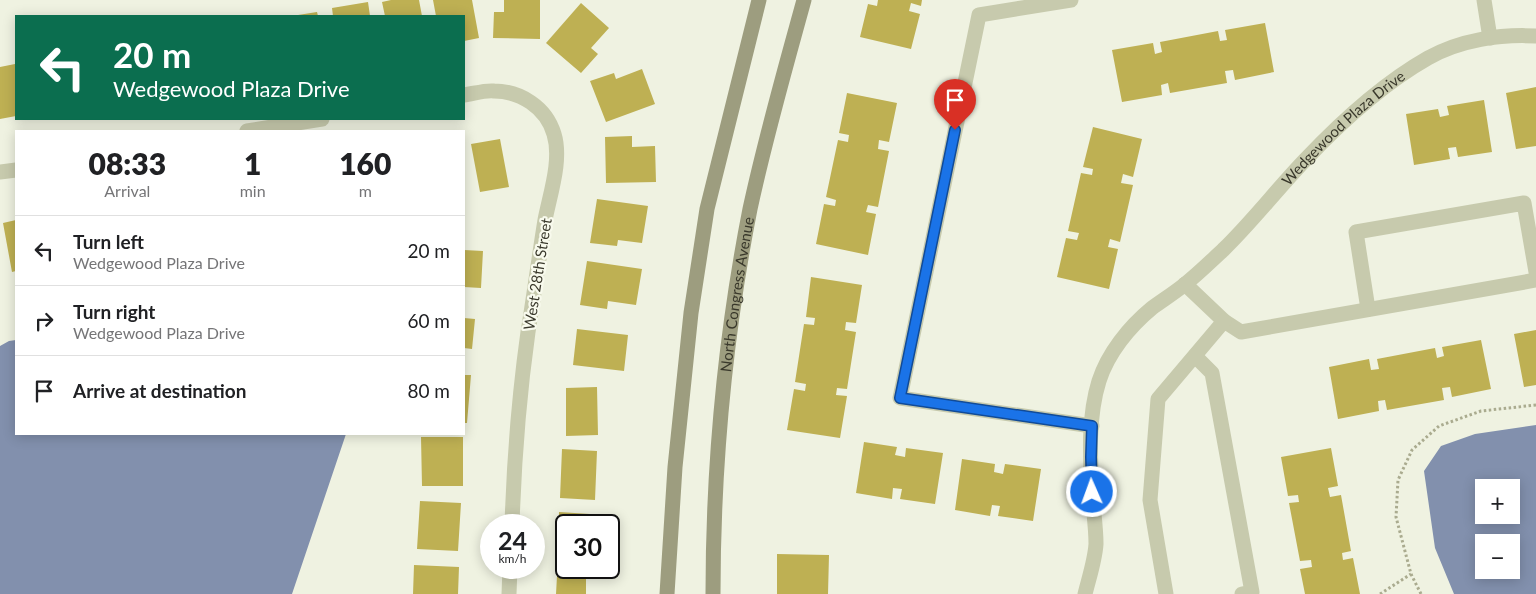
<!DOCTYPE html>
<meta charset="utf-8">
<style>
:root{--surface:#fff;--page:#f6f6f6;--text:#202124;--muted:#757577;--line:#e0e0e0}
body{margin:0;font-family:Lato,sans-serif;background:var(--page);color:var(--text);height:100vh;display:flex;flex-direction:column;font-size:19px;white-space:nowrap}
*{box-sizing:border-box;margin:0}
p{font-size:16px;color:var(--muted)}
.icon{flex:none;width:28px;height:28px;fill:none;stroke:currentColor;stroke-width:2;stroke-linecap:round;stroke-linejoin:round}
.map{position:relative;flex:1;overflow:hidden}
.side{position:absolute;left:15px;top:130px;width:450px;height:305px;display:flex;flex-direction:column;background:var(--surface);border-radius:0px;box-shadow:0 2px 12px #0003}
.side>*{flex:none}
.top-card{position:absolute;left:15px;top:15px;width:450px;height:105px;border-radius:0px;box-shadow:0 2px 12px #0003;background:#0b6e4f;color:#fff;overflow:hidden}
.tools{position:absolute;left:1475px;top:479px;display:grid;gap:10px}
.tools a{display:grid;place-items:center;width:45px;height:45px;border-radius:0px;background:var(--surface);box-shadow:0 2px 12px #0003;font-size:25px}
.speed{position:absolute;left:480px;top:514px;display:flex;gap:10px;font-size:25px;font-weight:700;text-align:center}
.speed>*{display:grid;place-content:center;width:65px;height:65px;border-radius:50%;background:var(--surface);box-shadow:0 2px 12px #0003;line-height:1}
.speed small{font-size:12px;font-weight:400}
.speed .limit{border:2px solid #111;border-radius:8px;background:#fff;color:#111}
.pin{position:absolute;display:grid;place-items:center;width:42px;height:42px;color:#fff;margin:-51px -21px;border-radius:50% 50% 50% 0;rotate:-45deg;box-shadow:0 0 5px #0007}
.pin .icon{rotate:45deg}
.me{position:absolute;width:55px;margin:-28px;rotate:358deg;stroke-linejoin:round;filter:drop-shadow(0 0 4px #0008)}
.turn{display:flex;align-items:center;gap:18px;height:105px;padding:0 15px;font-size:22px}
.turn .icon{width:65px;height:65px;stroke-width:2.5}
.turn b{display:block;font-size:35px;line-height:42px}
.eta{display:flex;justify-content:space-evenly;align-items:center;height:85px;text-align:center}
.eta b{font-size:30px;font-weight:800;line-height:35px}
ul{padding:0;list-style:none}
li{display:flex;align-items:center;gap:15px;height:70px;padding:0 15px;border-top:1px solid var(--line)}
li div{flex:1}
li b{display:block;font-size:19px}
li em{font-style:normal}
.map>svg:first-child{display:block}
.water{fill:#8290ad;fill-rule:evenodd}
.building{fill:#beb053}
.lines{fill:none;stroke-linecap:round;stroke-linejoin:round}
.path{stroke:#aaab8f;stroke-width:3;stroke-dasharray:2.5 2.5;stroke-linecap:butt}
.street{stroke:#c7caad;stroke-width:15}
.secondary{stroke:#9d9d7f;stroke-width:15}
.route-casing{stroke:#114b97;stroke-width:12}
.route{stroke:#1a73e8;stroke-width:9}
.labels{text-anchor:middle;dominant-baseline:central;stroke-width:4.5;stroke-linejoin:round;paint-order:stroke}
.street-label{font-size:15px;fill:#39382b;stroke:#f8faed}
</style>
<div class="map">
<svg width="1536" height="594" viewBox="0 0 1536 594">
<rect width="100%" height="100%" fill="#eff2e1"/>
<path class="water" d="M16,340V434H346L292,594H0V346L9,341Z
M1536,425V594H1454L1435,548L1424,471L1441,446L1475,434ZM1484,488H1511V515H1484ZM1484,542H1511V570H1484Z"/>
<path class="building" d="M391,0H419L422,16H385L382,2Z
M433,0H472L479,38L464,41V16H436Z
M504,0H540V39L493,38L494,12H504Z
M878,0H922L921,6L911,3L909,11L920,14L911,49L860,37L868,4L877,6Z
M368,2L370,16H333L332,8Z
M581,3L609,28L591,48L598,54L581,73L546,43Z
M317,12L318,16H299L298,15Z
M1265,23L1274,72L1235,80L1233,70L1225,71L1227,83L1170,93L1168,83L1161,85L1162,95L1122,102L1112,50L1153,43L1155,54L1162,52L1160,42L1218,31L1220,41L1227,40L1225,30Z
M15,64L16,74V116L0,119V67Z
M642,69L655,104L606,122L590,81L614,73L616,79Z
M1536,87V146L1516,149L1506,93Z
M847,93L897,103L889,142L879,140L878,149L889,151L878,207L868,205L866,212L876,214L868,255L816,244L824,204L835,206L836,200L826,197L838,140L848,142L849,135L839,133Z
M1484,100L1492,152L1458,157L1456,147L1448,148L1450,159L1414,165L1406,114L1438,109L1440,117L1449,115L1447,106Z
M1093,127L1142,139L1133,177L1123,174L1121,183L1133,185L1120,242L1110,239L1108,247L1118,249L1109,289L1057,277L1066,238L1077,240L1079,233L1068,231L1081,173L1092,175L1093,169L1083,167Z
M632,136V147L655,146L656,182L606,183L605,137Z
M500,139L509,187L480,192L471,144Z
M597,199L648,206L642,243L618,240L617,246L590,243Z
M16,220V271L12,272L3,223Z
M464,250L483,251L481,288L464,287Z
M587,261L642,269L636,305L608,301L607,309L580,305Z
M811,277L862,285L856,323L846,322L845,330L856,332L847,389L837,388L836,395L847,396L840,438L787,430L794,389L805,391L806,384L795,382L804,324L814,325L815,318L806,317Z
M464,318L475,319L472,349L464,348Z
M577,329L628,335L624,371L573,365Z
M1536,330V385L1524,387L1514,334Z
M1481,340L1491,389L1452,397L1450,387L1442,388L1444,400L1387,410L1385,400L1378,401L1379,411L1338,419L1329,367L1369,359L1371,370L1379,369L1377,359L1435,348L1437,358L1444,356L1442,347Z
M464,375H471L467,423H464Z
M597,387L598,435L566,436V388Z
M421,437H463V486H422Z
M864,442L897,447L895,455L905,457L906,448L943,453L935,504L900,499L902,489L893,488L892,499L856,493Z
M1331,448L1338,486L1328,488L1330,497L1341,495L1351,551L1342,553L1343,560L1353,558L1360,594H1305L1300,569L1312,567L1311,560L1300,561L1289,503L1299,502L1298,495L1288,496L1281,457Z
M562,449L597,451L595,500L560,498Z
M962,459L995,464L994,472L1003,474L1005,464L1041,469L1033,521L998,516L1000,506L992,505L990,516L955,510Z
M420,501L461,503L458,551L417,549Z
M559,512L590,514L589,525H566V562H558Z
M777,554L829,555L828,594H777Z
M414,565L459,567L458,594H413Z
M557,576H586V594H556Z"/>
<g class="lines">
<path class="path" d="M1380,594L1411,574
M1421,594L1411,574L1396,517L1398,480L1412,450L1439,426L1481,411L1536,405"/>
<g class="street">
<path d="M1071,0L979,15L900,398L1092,426"/>
<path d="M1484,0L1490,38"/>
<path d="M464,95C473,94 484,90 494,91C520,91 546,107 554,134C562,160 550,194 545,220C539,257 534,295 528,332C519,396 514,461 512,525"/>
<path d="M247,131L322,119"/>
<path d="M0,172L16,170"/>
<path d="M1185,284L1224,321L1241,332L1536,280"/>
<path d="M1368,309L1356,232L1524,203L1536,272"/>
<path d="M1195,356L1212,373L1252,592L1242,594"/>
<path d="M509,594L510,568"/>
<path id="s1" d="M1085,594C1089,578 1095,560 1096,544C1096,526 1093,509 1092,492C1090,456 1088,416 1099,381C1108,353 1129,327 1152,308C1163,300 1174,293 1184,285C1198,274 1210,262 1223,250C1252,222 1278,188 1306,159C1341,122 1384,83 1428,58C1460,40 1500,34 1536,36"/>
<path d="M1166,594L1150,500L1158,399L1224,321"/>
</g>
<g class="secondary">
<path d="M667,594L675,467L691,313L707,209L759,0"/>
<path id="s2" d="M713,594C713,465 725,336 750,209C765,139 785,69 804,0"/>
</g>
</g>
<g class="lines">
<g class="route-casing">
<path id="route" d="M955,130L900,398L1092,426L1091,457L1092,492"/>
</g>
<use href="#route" class="route"/>
</g>
<g class="labels">
<g class="street-label">
<text stroke="none"><textPath href="#s1" startOffset="570">Wedgewood Plaza Drive</textPath></text>
<text transform="translate(537 274) rotate(-81)">West 28th Street</text>
<text stroke="none"><textPath href="#s2" startOffset="301">North Congress Avenue</textPath></text>
</g>
</g>
</svg>
<div class="tools">
<a>+</a>
<a>−</a>
</div>
<div class="speed"><div>24<small>km/h</small></div><div class="limit">30</div></div>
<div class="pin" style="left:955px;top:130px;background:#d93025"><svg class="icon" aria-label="arrive" viewBox="0 0 24 24"><path d="M6 21V4h12l-3 4 3 4H6"/></svg></div>
<svg class="me" style="left:1092px;top:492px" viewBox="-20 -20 40 40"><circle r="17" fill="#1a73e8" stroke="#fff" stroke-width="3"/><path d="M0-11L8 9 0 5-8 9z" fill="#fff"/></svg>
<div class="top-card">
<div class="turn"><svg class="icon" aria-label="left" viewBox="0 0 24 24"><path d="M17 20v-9H6M10 6l-5 5 5 5"/></svg><div><b>20 m</b>Wedgewood Plaza Drive</div></div>
</div>
<section class="side">
<div class="eta">
<div><b>08:33</b><p>Arrival</p></div>
<div><b>1</b><p>min</p></div>
<div><b>160</b><p>m</p></div>
</div>
<ul>
<li><svg class="icon" aria-label="left" viewBox="0 0 24 24"><path d="M17 20v-9H6M10 6l-5 5 5 5"/></svg><div><b>Turn left</b><p>Wedgewood Plaza Drive</p></div><em>20 m</em></li>
<li><svg class="icon" aria-label="right" viewBox="0 0 24 24"><path d="M7 20v-9h11M14 6l5 5-5 5"/></svg><div><b>Turn right</b><p>Wedgewood Plaza Drive</p></div><em>60 m</em></li>
<li><svg class="icon" aria-label="arrive" viewBox="0 0 24 24"><path d="M6 21V4h12l-3 4 3 4H6"/></svg><div><b>Arrive at destination</b></div><em>80 m</em></li>
</ul>
</section>
</div>
